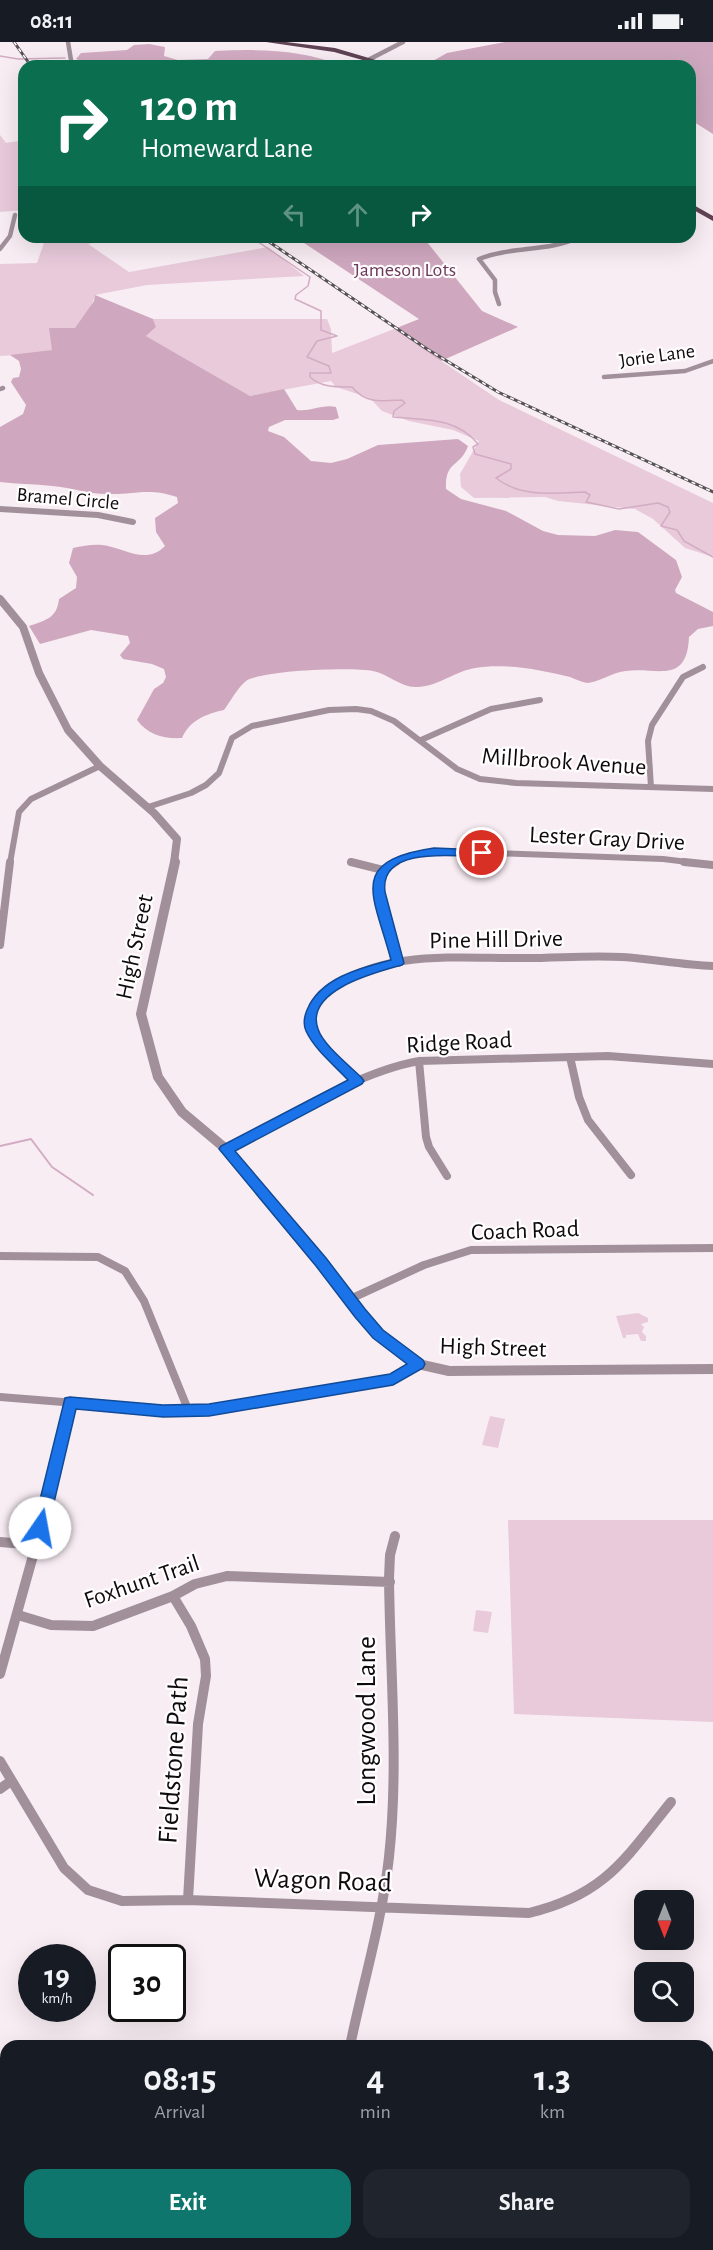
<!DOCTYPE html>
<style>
:root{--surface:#171b24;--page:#20242c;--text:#f1f3f6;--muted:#9ea1a6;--accent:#0f766e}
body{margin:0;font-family:"Alegreya Sans",sans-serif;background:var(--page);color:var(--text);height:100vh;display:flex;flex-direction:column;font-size:22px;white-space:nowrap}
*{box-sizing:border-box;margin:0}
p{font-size:20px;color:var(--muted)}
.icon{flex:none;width:33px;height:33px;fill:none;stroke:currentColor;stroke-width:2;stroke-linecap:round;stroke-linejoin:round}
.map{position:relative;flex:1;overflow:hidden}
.sheet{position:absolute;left:0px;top:1998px;width:714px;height:210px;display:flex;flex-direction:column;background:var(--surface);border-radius:18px 18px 0 0;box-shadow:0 6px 24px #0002}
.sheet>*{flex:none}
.guide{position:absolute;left:18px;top:18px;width:678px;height:183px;border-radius:18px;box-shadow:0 6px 24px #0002;background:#0b6e4f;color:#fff;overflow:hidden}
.needle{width:39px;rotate:180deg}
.fabs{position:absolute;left:634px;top:1848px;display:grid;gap:12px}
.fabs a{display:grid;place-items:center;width:60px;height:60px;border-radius:12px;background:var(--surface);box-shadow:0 6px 24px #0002;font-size:30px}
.speed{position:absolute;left:18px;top:1902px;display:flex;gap:12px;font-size:30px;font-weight:700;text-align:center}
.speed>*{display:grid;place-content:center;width:78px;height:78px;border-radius:50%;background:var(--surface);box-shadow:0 6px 24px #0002;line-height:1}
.speed small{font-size:15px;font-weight:400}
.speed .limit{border:3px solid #111;border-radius:9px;background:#fff;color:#111}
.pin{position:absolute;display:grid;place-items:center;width:51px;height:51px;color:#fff;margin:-26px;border:3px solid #fff;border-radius:50%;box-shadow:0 2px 6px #0007}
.me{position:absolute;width:66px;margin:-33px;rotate:12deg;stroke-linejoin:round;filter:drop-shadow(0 0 4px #0008)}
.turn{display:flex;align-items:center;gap:21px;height:126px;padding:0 24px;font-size:27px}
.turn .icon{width:78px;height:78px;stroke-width:2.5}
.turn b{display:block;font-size:42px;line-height:51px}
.lanes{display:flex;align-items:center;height:57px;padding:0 24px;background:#0003;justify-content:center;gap:30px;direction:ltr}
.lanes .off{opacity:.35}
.eta{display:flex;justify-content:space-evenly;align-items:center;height:102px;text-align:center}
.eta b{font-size:36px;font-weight:700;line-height:42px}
.cta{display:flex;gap:12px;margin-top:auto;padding:12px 24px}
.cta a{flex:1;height:69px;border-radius:18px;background:var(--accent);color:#fff;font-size:24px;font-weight:700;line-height:69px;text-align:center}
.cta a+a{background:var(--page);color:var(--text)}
.status{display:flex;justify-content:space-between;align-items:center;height:42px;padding:0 30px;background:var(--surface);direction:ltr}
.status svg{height:16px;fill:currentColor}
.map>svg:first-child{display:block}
.green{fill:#e8cadb}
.forest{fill:#cfa8bf}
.water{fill:#d3acc3}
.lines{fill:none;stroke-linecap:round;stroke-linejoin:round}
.stream-far1{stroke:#d3acc3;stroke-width:1.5}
.stream{stroke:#d3acc3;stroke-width:2}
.minor-far3{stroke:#a1909a;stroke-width:4.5}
.minor-far2{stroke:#a1909a;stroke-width:6}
.minor-far1{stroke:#a1909a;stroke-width:8}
.minor{stroke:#a1909a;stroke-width:10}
.tertiary-far1{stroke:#a1909a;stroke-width:8}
.tertiary{stroke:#a1909a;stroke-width:10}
.primary{fill:#5f4354;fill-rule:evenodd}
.rail-casing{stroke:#565154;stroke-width:3}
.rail{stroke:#fffdfe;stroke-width:1.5;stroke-dasharray:4;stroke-linecap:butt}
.route{fill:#1a73e8;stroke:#114b97;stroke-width:1.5}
.labels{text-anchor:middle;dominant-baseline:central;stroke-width:4.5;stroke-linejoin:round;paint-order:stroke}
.far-park-label{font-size:20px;fill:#6c395a;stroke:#fffdfe}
.far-street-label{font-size:20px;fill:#0e0b0d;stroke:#fffdfe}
.street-label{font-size:24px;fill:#0e0b0d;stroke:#fffdfe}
.near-street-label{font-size:28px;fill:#0e0b0d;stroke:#fffdfe}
</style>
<div class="status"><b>08:11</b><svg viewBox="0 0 49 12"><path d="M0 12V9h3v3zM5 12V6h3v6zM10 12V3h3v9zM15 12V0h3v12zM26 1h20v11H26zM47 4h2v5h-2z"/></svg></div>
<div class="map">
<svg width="713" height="2208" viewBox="0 0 713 2208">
<rect width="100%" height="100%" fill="#f8edf3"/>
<path class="green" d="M0,93L6,101L24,98V168L0,170Z
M46,195H122L88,202L129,230L268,205L304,234L147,243L95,253C93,266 65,303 52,308C40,313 13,313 0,314V222L37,221Z
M153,277H327L331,287L332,311L394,287L499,358L713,461V515L685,506L653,477L635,467L558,459L545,455L474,456L461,445L460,432L479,399L453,388L409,379L382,369L370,356L336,345L331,339L250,354L146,294L156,285Z
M638,1271L648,1276V1280L641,1282L644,1285L642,1290L646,1294V1299H641L638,1292L626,1293V1296H623L616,1274Z
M490,1374L505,1377L498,1406L482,1403Z
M508,1478H713V1680L514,1672Z
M476,1568L492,1570L488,1591L473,1589Z"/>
<path class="forest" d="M505,0H713V92L694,80L690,81V24H424L447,11Z
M295,195H423L482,269L518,285L441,319L394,287L419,277Z
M95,253L153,277L156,285L146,294L250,354L284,347L297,368C310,370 322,362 336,365L339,376L333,378H285L269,385L268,389L284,395L311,419L331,421L347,417L378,403L458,397L468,404C460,426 445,418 446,447L461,457L506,469L543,489L558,493L595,494L615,488L638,490L676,518L682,535L675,548L676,551L713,570V584L698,587L689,595C687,643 657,625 626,629C613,630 597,641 587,641C582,640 575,637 570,635C540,628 506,621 475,626C455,629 436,646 415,645C401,645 388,632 373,629C352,625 263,628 246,639C238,645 230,660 224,668C206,672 190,678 182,696C164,697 148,693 137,678L154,647L163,641L166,635L164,627L152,622L123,617L120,613L130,601L128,594L91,588L40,602L29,584C46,578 57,576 59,557L76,546L77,535L69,521L73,506C83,504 92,502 102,503C123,505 146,524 165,504L156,490L155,476L178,461L177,455C148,445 135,453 107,452C88,452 70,445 52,444C34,442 17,442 0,440V385L23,372L26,363L11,340L13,336L19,335L21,327L19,319L10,313L52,308L49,286H75L94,259Z
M0,2120H6V2202H569L566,2208H0Z"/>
<path class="water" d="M149,2L165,5L164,14L178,18L208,17L215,9C257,7 303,7 342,24H79L78,18L76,17L81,11L127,8L134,3Z"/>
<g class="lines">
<path class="stream-far1" d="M0,14L18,17L65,16
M251,195L310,235L308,244L296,253L295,257L321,269V288L337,294L317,299L307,315L329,324L331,331H310V335C322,346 337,345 352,345C366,362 381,359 402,358L405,361L394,369L393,375C425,378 456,375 478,402L473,405L475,412L511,422V427L496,436C521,456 555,451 585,450L590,453L586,460L619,467L658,461L668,465L670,470L661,484L677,488L684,499L713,515"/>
<path class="stream" d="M0,1104L31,1097L52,1125L93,1153"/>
<path class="minor-far3" d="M68,0L72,24
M370,17L403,0
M0,207L10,194L15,173
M499,262L495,250V238L479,217C511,204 550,210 579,195
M604,335L685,329L713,319
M0,347L3,346"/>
<path class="minor-far2" d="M0,467L98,473L133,480
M421,698L491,667L540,658
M651,745L648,699L652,683L683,635L703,625
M148,765L191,751L206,743L219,731L232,696L252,684L329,668L356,667L371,669L394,679L457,727L480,737L516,741L713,747
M351,820L355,821
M10,821L19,770L31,757L100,724
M393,821L408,814L434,809L663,817L696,821"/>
<path class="minor-far1" d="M351,820L383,828
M396,820L387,826L378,840L398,921
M684,820L713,823
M0,903L10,820
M570,1015L579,1055L588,1078L631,1133
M419,1019L426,1095L429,1105L447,1134
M357,1039C341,1024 316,1007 311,984C307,969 317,958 328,949C382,906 462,917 526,916C558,916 590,913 622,915C653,917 682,923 713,924
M226,1107C283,1077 357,1030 419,1019L608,1014L713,1022
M0,1214L98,1215L125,1229L144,1259L189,1370
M348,1258L424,1223L471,1208L713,1206
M0,1355L189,1370L393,1337L418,1322
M55,1424L70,1361"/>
<path class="minor" d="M0,1500L36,1503
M173,1554L191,1584L205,1617L206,1634L198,1682L188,1858
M18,1573L51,1583L93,1584L173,1554L195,1542L227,1534L390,1540
M0,1632L36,1503L55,1423
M0,1719L64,1826L88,1848L122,1859L188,1858L529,1871C605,1853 625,1817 671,1760
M0,1747L11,1739
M350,2004C363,1941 382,1879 389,1815C399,1723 390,1629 389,1536L390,1513L395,1494"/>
<path class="tertiary-far1" d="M0,557L23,585L39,631L68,688L100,724L154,771L177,797L174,821"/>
<path class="tertiary" d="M175,820L141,972L158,1035L182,1070L226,1107L378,1292L418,1322L449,1329L713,1327"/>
<path class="primary" d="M266,0H286L335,6L396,24H384L334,10Z
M690,161L713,174V179L690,166Z"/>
<g class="rail-casing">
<path id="rail" d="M14,0L31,24
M262,195L427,307L498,350L713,450"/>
</g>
<use href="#rail" class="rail"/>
</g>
<path class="route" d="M434,806L482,808L487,811L482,815C454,814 379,804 385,850L404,921L402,923C377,930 304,948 318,987C323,1003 350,1024 362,1036L364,1039L362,1042L235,1109L326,1216L365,1267L383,1288L423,1318L425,1322L423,1326L393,1343L209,1374L163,1375L76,1367L48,1486L46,1490L40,1492L35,1490L33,1486L65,1356L70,1355L163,1363L209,1362L390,1332L407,1322L373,1296L355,1275L316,1224L219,1107L221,1104L348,1038C334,1023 315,1008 306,989C303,982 304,975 307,968C320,936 360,926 391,918C374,853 346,819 434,806Z"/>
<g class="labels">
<g class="far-park-label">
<text x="405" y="228">Jameson Lots</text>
</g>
<g class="far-street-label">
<text transform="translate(657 314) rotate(-8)">Jorie Lane</text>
<text transform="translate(68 457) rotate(5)">Bramel Circle</text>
</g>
<g class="street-label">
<text transform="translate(564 720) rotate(4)">Millbrook Avenue</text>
<text transform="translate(607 797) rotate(3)">Lester Gray Drive</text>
<text transform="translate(496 898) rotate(-1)">Pine Hill Drive</text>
<text transform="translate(135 905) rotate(-78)">High Street</text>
<text transform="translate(459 1001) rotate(-3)">Ridge Road</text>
<text transform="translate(525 1189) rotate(-2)">Coach Road</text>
<text transform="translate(493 1306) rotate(2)">High Street</text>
<text transform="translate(142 1540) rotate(-19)">Foxhunt Trail</text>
</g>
<g class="near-street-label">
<text transform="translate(367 1679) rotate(-90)">Longwood Lane</text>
<text transform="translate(174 1718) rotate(-86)">Fieldstone Path</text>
<text transform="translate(323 1839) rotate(2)">Wagon Road</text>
</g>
</g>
</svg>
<div class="fabs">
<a><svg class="needle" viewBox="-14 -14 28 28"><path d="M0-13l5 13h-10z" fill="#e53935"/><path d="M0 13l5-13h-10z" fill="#9ea1a6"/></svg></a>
<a><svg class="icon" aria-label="search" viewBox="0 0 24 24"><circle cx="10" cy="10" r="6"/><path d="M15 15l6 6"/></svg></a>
</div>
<div class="speed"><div>19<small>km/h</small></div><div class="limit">30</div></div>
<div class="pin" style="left:482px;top:811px;background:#d93025"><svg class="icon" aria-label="arrive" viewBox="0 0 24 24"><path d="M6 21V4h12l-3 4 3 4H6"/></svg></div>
<svg class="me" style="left:40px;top:1486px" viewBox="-20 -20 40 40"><circle r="19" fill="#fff"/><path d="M0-13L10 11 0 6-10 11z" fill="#1a73e8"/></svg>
<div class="guide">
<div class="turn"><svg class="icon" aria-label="right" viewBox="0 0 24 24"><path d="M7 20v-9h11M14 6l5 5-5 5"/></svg><div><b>120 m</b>Homeward Lane</div></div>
<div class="lanes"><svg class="icon off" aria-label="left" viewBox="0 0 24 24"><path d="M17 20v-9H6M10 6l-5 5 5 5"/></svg><svg class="icon off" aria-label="ahead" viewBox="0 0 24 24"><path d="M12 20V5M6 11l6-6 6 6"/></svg><svg class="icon" aria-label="right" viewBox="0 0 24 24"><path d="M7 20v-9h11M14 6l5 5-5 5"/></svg></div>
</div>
<section class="sheet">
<div class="eta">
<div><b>08:15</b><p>Arrival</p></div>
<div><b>4</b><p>min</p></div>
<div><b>1.3</b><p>km</p></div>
</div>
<div class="cta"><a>Exit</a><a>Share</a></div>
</section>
</div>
